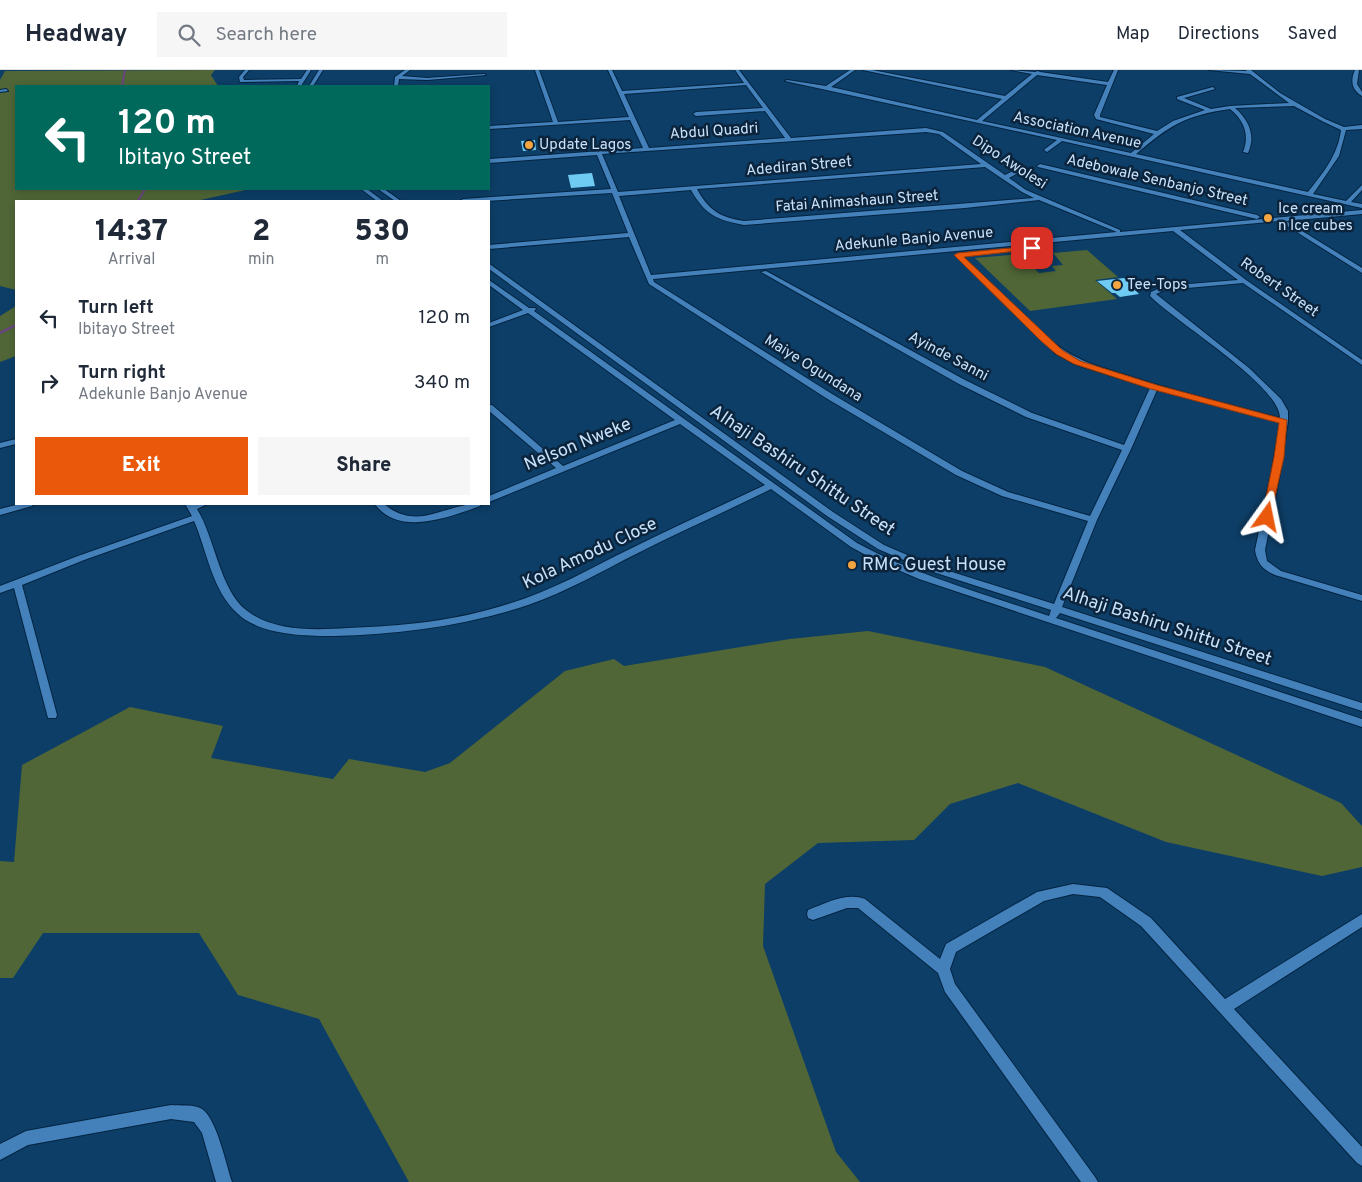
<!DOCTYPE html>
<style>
:root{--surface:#fff;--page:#f6f6f7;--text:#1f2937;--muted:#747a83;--line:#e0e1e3;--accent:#ea580c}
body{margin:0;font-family:Overpass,sans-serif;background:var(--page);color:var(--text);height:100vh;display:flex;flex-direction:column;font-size:19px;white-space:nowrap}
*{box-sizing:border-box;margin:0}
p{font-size:16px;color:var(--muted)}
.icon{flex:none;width:28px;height:28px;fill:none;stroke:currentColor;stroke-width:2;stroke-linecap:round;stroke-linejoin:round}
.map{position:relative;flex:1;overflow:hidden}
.details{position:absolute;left:15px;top:130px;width:475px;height:305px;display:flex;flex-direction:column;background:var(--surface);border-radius:0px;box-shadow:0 2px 8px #0003}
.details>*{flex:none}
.guide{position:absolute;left:15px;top:15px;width:475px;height:105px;border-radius:0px;box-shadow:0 2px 8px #0003;background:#00695c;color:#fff;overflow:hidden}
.pin{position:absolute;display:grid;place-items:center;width:42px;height:42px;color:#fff;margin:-21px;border-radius:10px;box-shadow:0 2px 8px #0006}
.me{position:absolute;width:55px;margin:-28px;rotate:12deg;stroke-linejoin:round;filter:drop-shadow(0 0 4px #0008)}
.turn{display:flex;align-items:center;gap:18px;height:105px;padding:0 20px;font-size:22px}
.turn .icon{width:65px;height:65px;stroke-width:2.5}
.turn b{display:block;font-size:35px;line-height:42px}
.eta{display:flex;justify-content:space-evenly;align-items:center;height:85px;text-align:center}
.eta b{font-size:30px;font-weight:800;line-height:35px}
.action{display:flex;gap:10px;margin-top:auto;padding:10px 20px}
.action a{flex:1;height:58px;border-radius:0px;background:var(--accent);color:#fff;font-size:20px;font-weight:800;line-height:58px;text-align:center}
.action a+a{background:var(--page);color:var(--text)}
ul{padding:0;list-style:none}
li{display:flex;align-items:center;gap:15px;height:65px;padding:0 20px}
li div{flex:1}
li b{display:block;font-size:19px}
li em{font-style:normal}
header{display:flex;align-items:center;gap:30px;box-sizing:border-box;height:70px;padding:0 25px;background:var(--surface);border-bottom:1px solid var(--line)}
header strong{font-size:24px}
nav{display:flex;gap:28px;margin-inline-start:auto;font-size:18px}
.search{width:350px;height:45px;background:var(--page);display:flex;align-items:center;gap:12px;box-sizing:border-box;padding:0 18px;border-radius:0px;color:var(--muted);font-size:19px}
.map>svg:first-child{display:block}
.green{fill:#506637}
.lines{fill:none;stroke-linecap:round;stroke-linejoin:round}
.stream-far1{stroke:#684582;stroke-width:2}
.stream{stroke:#684582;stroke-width:2.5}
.building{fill:#70cbf3}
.minor-casing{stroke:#032441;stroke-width:2}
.minor{fill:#4481bb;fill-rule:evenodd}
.route{fill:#ea580c;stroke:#983908}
.poi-dot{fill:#f2a541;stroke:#0b243c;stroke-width:2}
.labels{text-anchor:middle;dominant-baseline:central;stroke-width:5;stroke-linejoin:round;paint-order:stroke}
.far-street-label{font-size:15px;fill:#c9e2fb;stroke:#0b243c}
.far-poi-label{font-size:15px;fill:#c9e2fb;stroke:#0b243c;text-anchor:start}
.street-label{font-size:18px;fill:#c9e2fb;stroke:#0b243c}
.poi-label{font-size:18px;fill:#c9e2fb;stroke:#0b243c;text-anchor:start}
</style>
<header>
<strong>Headway</strong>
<div class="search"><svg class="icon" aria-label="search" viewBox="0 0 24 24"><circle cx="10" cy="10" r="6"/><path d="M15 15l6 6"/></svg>Search here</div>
<nav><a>Map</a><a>Directions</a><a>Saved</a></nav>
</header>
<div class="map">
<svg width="1362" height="1112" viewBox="0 0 1362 1112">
<rect width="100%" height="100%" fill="#0d3e67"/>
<path class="green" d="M215,0L211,5L218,16H16V119H250L196,131H16V220L0,216V10L5,1Z
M1087,180L1118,207L1095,210L1117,229L1030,241L975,188L1020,184L1039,203L1056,201L1052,196L1063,195L1053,183Z
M16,236V286L0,292V246Z
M868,561L1045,597L1341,733L1362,756V797L1322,806L1166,772L1018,713L950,734L914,770L818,773L765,814L763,876L836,1082L860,1112H409L319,949L238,925L199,863H43L13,908H0V791L14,792L22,695L130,637L223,656L211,688L333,709L349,689L425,702L450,693L565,601L614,589L624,596L790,569Z"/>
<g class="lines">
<path class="stream-far1" d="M122,16L125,0
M138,131L145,119"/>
<path class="stream" d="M138,131L139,129
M0,263L16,255"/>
</g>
<path class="building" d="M535,70L536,80L523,81L521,71Z
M592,103L595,116L571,118L568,105Z
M1124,208L1138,220H1135L1139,224L1120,227L1115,223H1112L1097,211Z"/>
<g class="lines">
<g class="minor-casing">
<path id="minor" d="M245,0H249L243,7L244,10L301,9L307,0H311L301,16H297L299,11L240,12L239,7Z
M319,0H323L313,16H309Z
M405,0H410L402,6L427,8L484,4L486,5L427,10L399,9L398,16H394L395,7Z
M535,0H539L558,52L629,47L608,0H612L622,21L744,13L735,0H739L791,68L926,58L943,62L1005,105L1021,97H1025V99L1009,108L1026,120L1120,160V162L1362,140V144L1286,151L1362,198V203L1279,151L1180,160L1246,210L1362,290V295L1243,213L1165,220L1156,224L1249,298L1281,329L1288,341V351L1281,399L1265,480L1267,491L1281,501L1362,525V531L1275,505C1263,500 1257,493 1255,480L1272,399L1280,352L1157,320L1131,379L1097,450L1062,537L1362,633V641L1060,543L1056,548L1362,649V657L919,509L875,490L851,477L771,419C727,441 681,461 638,483C602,501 566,522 528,535C466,556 400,564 334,566C305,566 259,565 237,543C212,520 207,481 194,451L84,490L22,515L57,645L56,648H48L14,518L0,523V516L78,486L192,446L185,434H207L197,439C215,468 220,520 246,540C273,562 315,560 348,558C402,556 456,551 508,534C552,521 591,498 632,478C676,456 721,436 765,415L680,354L489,432V426L556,398L489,341V335H492L563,396L675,350L528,243L489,257V253L523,240L489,215V210L529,238H535L536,239L534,241L857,473C918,506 984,524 1049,546L1051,540L927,500L878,479L827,446L489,199V194L491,195L833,442L884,475L933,496L1054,534L1088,451L1002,426L956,405L826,328L649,214L629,167L489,179V175L628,163L612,123L486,131H460L463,129L611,119L597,85L489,93V89L643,78L630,50L489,59V56L553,52ZM746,15L763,38L696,42L693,44L696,46L765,41L785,68L649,78L624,24ZM926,62L939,64L981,94L618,122L602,84ZM985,97L1022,122L1034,128L744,151C720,147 709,141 697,119ZM691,120C705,145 717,150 744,155L965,138L1039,130L1117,162L651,205L619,126ZM1173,161L1238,210L1164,216L1151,222L1150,226C1174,251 1280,315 1280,348C1231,335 1181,323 1132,307C1099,297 1074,291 1047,267L960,184L955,185L1056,284L1074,294L1150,318L1124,375L1032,343L965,310L766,201L761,202L959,314L1026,347L1122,380L1090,446L1008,422L962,401L832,324L654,212L653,209Z
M850,0H855L831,17L977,50L1002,29L863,0H872L1005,26L1032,4L1011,0L1035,2L1038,1L1040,2L1108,12L1114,0H1118L1100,45V47L1157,61L1173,51L1205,40L1177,29V27L1213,17L1215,19L1184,28L1211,39L1230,36L1289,33L1250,4L1209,0L1247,1L1246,0H1251L1280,23L1325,49L1344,57L1362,55V59L1346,60L1339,86L1313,124L1346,131L1362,115V120L1351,132L1362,134V138L1062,71L1047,82L1044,80L1045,79L1057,70L785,11L787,10L826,16ZM1037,5L1107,15L1094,45L1096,49L1154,64L1131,83L982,51ZM1294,36L1322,51L1341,60C1338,85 1323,103 1308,122L1136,84C1169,56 1185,45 1230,39C1244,50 1250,65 1243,82L1248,83C1256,66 1249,50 1235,38Z
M1355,0H1359L1357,14L1362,22V26C1352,20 1350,11 1355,0Z
M6,19L8,21L0,22V20Z
M1040,94L1257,145L1260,147L1257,149L1038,97L1037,96Z
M361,119H367L383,131H377Z
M378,119H384L401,131H395Z
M16,369V374L0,378V373Z
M20,434H33L32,436L0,445V439Z
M375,434H384C419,463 446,432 481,434L480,436C450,447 398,467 375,434Z
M1073,814L1107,818L1151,848L1225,929L1362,844V857L1234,939L1362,1077V1096L1357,1093L1141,856L1100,827L1073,824L1044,831L956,882L950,899L955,914L1095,1107L1098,1112H1081L945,922L938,903L858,838H847L813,850L808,848L807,844L808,840C826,833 847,822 865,829L940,889L946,874L1037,822Z
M171,1035C180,1036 195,1034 202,1039C217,1049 226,1095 232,1112H216L202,1063L194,1052L171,1049L28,1075L0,1090V1074L26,1061Z"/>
</g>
<use href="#minor" class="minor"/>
</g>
<path class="route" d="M1032,176L1036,178L1035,179L964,187L1062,280L1080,291L1157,315L1287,350L1284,387L1270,449H1263L1262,447L1274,387L1279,353L1151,319L1074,294L1056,284L1041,271L954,185L958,183Z"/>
<g class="poi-dot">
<circle cx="529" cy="75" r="5"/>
<circle cx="1268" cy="148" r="5"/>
<circle cx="1117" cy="215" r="5"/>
<circle cx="852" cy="495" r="5"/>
</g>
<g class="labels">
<g class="far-street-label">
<text transform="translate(1077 61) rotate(12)">Association Avenue</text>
<text transform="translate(714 62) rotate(-4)">Abdul Quadri</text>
<text transform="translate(1009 93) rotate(33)">Dipo Awolesi</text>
<text transform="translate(799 97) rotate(-5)">Adediran Street</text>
<text transform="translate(1157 111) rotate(13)">Adebowale Senbanjo Street</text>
<text transform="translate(857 132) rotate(-4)">Fatai Animashaun Street</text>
<text transform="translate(914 170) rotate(-5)">Adekunle Banjo Avenue</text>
<text transform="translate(1279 218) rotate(35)">Robert Street</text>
<text transform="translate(948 287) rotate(28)">Ayinde Sanni</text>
<text transform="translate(813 299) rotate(32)">Maiye Ogundana</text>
</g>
<g class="far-poi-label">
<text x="539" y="75">Update Lagos</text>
<text x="1278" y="139">Ice cream<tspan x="1278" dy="17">n Ice cubes</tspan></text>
<text x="1127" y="215">Tee-Tops</text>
</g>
<g class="street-label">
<text transform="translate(578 375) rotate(-22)">Nelson Nweke</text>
<text transform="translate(802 401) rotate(34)">Alhaji Bashiru Shittu Street</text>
<text transform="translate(590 484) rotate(-25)">Kola Amodu Close</text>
<text transform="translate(1167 557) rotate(18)">Alhaji Bashiru Shittu Street</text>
</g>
<g class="poi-label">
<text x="862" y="495">RMC Guest House</text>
</g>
</g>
</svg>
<div class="pin" style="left:1032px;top:178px;background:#d93025"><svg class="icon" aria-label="arrive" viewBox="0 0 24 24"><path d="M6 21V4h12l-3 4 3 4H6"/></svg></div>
<svg class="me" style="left:1267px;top:447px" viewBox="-20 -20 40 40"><path d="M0-17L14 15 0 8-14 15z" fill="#ea580c" stroke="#fff" stroke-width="4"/></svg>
<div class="guide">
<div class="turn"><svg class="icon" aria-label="left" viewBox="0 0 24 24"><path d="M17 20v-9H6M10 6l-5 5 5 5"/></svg><div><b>120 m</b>Ibitayo Street</div></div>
</div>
<section class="details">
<div class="eta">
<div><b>14:37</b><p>Arrival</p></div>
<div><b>2</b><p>min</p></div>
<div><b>530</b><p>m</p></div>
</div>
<ul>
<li><svg class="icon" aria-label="left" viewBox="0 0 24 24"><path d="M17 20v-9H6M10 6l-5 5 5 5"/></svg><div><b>Turn left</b><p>Ibitayo Street</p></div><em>120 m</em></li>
<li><svg class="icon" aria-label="right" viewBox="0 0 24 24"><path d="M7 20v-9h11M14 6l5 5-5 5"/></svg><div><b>Turn right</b><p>Adekunle Banjo Avenue</p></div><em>340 m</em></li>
</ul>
<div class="action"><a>Exit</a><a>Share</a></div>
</section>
</div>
